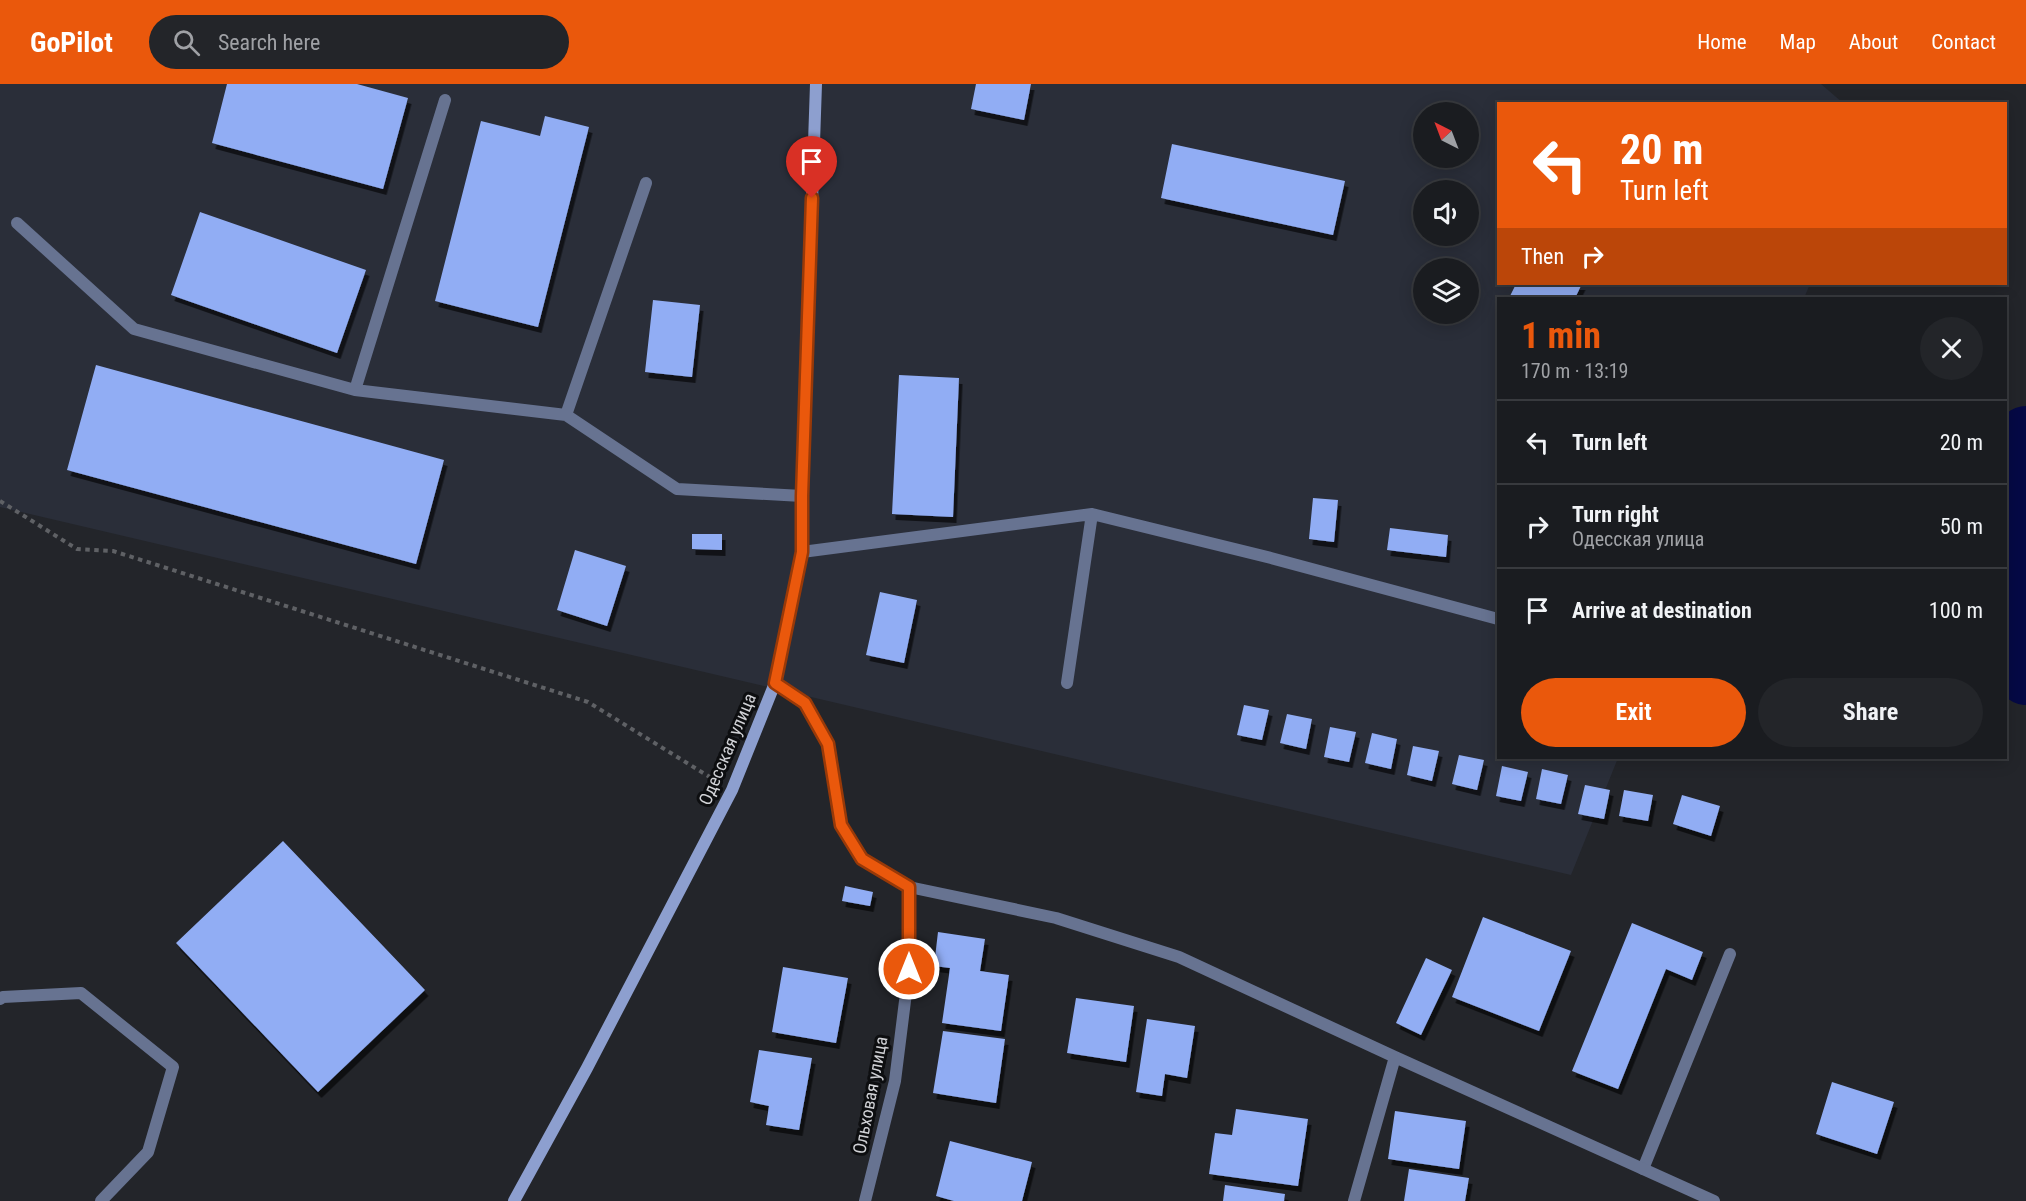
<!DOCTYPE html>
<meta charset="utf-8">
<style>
:root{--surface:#1a1c20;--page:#232529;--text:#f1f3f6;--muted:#9fa1a5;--line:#383a3e;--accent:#ea580c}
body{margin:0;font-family:"Roboto Condensed",sans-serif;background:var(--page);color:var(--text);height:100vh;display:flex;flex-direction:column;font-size:22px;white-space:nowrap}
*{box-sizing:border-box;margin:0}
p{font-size:20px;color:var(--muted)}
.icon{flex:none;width:33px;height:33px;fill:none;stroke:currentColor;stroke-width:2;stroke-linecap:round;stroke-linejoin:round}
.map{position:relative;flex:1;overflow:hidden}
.side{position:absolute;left:1497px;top:213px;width:510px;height:462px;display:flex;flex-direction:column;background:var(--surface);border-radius:0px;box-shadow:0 3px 15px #0003,0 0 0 2px var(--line)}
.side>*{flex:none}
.guide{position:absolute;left:1497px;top:18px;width:510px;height:183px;border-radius:0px;box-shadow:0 3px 15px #0003,0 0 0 2px var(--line);background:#ea580c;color:#fff;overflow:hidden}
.needle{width:39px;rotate:318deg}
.controls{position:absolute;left:1413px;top:18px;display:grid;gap:12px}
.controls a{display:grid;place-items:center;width:66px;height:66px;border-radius:50%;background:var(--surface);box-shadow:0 3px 15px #0003,0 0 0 2px var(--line);font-size:30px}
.pin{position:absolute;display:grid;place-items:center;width:51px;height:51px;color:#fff;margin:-62px -26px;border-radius:50% 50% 50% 0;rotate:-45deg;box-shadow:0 0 6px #0007}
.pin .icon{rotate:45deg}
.me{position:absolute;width:66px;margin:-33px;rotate:0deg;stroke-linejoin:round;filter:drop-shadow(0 0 4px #0008)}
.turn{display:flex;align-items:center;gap:21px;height:126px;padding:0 24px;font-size:27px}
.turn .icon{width:78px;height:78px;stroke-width:2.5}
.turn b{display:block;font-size:42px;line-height:51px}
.then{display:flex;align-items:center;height:57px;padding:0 24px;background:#0003;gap:12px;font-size:22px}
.round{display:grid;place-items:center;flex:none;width:63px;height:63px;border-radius:32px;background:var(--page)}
.headline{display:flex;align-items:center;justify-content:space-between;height:102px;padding:0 24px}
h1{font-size:36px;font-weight:700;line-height:45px;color:var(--accent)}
.primary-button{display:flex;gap:12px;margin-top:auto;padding:12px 24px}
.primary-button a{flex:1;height:69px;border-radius:36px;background:var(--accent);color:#fff;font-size:24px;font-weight:700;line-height:69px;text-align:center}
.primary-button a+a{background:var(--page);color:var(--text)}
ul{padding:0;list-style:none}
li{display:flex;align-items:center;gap:18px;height:84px;padding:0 24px;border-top:2px solid var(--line)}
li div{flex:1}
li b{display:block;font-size:22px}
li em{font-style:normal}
header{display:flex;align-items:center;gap:36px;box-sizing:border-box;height:84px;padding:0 30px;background:var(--accent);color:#fff}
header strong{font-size:28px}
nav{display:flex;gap:33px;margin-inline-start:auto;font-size:21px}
.search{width:420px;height:54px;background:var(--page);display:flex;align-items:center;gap:15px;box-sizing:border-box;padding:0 21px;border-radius:33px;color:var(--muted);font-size:22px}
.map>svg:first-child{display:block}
.built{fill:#2a2e39;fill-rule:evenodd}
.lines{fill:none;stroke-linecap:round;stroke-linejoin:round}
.river{stroke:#050945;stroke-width:58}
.building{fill:#91adf4;filter:url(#shadow)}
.path{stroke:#5f6165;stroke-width:4;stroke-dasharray:4.5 4.5;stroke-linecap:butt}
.service{stroke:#677391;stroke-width:12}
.minor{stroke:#677391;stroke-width:12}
.secondary{stroke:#8d9fcf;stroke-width:12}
.route-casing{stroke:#983908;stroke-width:15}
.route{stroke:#ea580c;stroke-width:10}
.labels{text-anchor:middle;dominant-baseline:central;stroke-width:6;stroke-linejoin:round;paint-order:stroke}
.street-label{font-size:18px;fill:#d0d1d5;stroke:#0d0e10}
</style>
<header>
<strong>GoPilot</strong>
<div class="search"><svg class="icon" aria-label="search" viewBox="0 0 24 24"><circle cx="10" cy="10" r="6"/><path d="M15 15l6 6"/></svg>Search here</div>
<nav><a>Home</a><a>Map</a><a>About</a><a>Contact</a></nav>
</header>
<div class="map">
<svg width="2026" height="1117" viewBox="0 0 2026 1117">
<defs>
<filter id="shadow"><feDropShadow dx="3.5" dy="6" stdDeviation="0" flood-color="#0009"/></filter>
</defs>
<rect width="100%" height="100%" fill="#23252a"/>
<path class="built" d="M0,0H1821L1843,19L1498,20V200H1810L1804,214H1498V674H1618L1571,791L0,423ZM1424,28H1468V74H1424ZM1424,106H1468V152H1424ZM1424,184H1468V230H1424Z"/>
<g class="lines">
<path class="river" d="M2026,351L2014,406L2016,562L2026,592"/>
</g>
<path class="building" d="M227,0H357L408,14L383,105L212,59Z
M976,0H1031L1024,36L971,25Z
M545,32L589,43L538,243L435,217L481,37L540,52Z
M1172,60L1345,97L1333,151L1161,114Z
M200,128L366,186L337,269L171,211Z
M1516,200H1582L1575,214H1509Z
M653,216L700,221L692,293L645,288Z
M96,281L444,376L416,480L67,386Z
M899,291L959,294L953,433L892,430Z
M1313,414L1338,416L1334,458L1309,455Z
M1390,444L1448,451L1446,473L1387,466Z
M692,450H722V466L692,465Z
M575,466L626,482L607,542L557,526Z
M880,508L917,516L904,579L866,571Z
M1244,621L1269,626L1262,656L1237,651Z
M1287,630L1312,635L1306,665L1280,659Z
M1330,643L1356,648L1349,678L1324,673Z
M1372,649L1397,655L1391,685L1365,679Z
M1413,662L1439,667L1432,697L1407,691Z
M1459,671L1484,676L1477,706L1452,700Z
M1502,682L1528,688L1521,717L1496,712Z
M1542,685L1568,691L1561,720L1536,715Z
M1585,701L1610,706L1604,735L1578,730Z
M1624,706L1653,711L1648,737L1619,732Z
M1682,711L1720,722L1711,752L1673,740Z
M283,757L425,906L318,1008L176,859Z
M845,802L873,808L870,822L842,817Z
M1483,833L1571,867L1539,947L1452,913Z
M1632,839L1703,868L1692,896L1666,885L1618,1005L1572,987Z
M938,848L985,855L980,887L1009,891L1001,947L942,939L950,884L934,882Z
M1426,874L1452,886L1421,951L1396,939Z
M783,883L848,894L836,959L772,948Z
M1076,914L1134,922L1126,978L1067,969Z
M1147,935L1195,942L1187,994L1165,990L1162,1012L1136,1008Z
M943,947L1005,955L996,1019L933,1009Z
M759,966L812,974L799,1046L766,1041L769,1022L750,1018Z
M1832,998L1894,1018L1877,1070L1816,1050Z
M1236,1025L1308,1035L1298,1102L1209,1090L1215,1049L1232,1051Z
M1395,1027L1466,1037L1459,1085L1388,1075Z
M950,1057L1032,1078L1022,1117H954L936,1112Z
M1409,1085L1469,1094L1465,1117H1404Z
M1225,1101L1285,1110L1284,1117H1223Z"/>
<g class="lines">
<path class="path" d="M0,417L77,465L113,467L588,618L713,695"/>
<path class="service" d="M646,99L566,331L677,405L802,412
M17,139L134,245L355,306L566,331
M355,306L445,16
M802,468L1092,430L1271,474L1498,535
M1067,599L1092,430
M0,915L3,913L81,909L173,983L148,1068L101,1117
M1643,1085L1730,870"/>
<path class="minor" d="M775,599L805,619L828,660L841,741L863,775L909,803L1056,834L1179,873L1395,973L1714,1117
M865,1117L895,997L909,885V803
M1354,1117L1395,973"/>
<path class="secondary" d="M514,1117L587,984L732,706L775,599L802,468V412L816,0"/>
</g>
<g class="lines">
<g class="route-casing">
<path id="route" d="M812,114L802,412V468L775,599L805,619L828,660L841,741L862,775L909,803V885"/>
</g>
<use href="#route" class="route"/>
</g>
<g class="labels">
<g class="street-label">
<text transform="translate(727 665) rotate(-67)">Одесская улица</text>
<text transform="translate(870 1011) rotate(-79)">Ольховая улица</text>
</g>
</g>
</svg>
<div class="controls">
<a><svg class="needle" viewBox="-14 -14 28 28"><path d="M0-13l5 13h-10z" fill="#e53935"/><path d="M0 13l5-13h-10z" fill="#9fa1a5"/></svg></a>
<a><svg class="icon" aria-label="sound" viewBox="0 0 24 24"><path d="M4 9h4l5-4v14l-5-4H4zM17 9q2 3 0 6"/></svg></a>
<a><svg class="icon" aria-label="layers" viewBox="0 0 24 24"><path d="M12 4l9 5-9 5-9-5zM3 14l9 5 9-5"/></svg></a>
</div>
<div class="pin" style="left:812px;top:114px;background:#d93025"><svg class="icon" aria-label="arrive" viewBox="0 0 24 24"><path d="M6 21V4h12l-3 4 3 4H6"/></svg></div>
<svg class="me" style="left:909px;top:885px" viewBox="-20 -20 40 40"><circle r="17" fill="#ea580c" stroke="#fff" stroke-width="3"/><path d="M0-11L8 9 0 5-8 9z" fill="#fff"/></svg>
<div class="guide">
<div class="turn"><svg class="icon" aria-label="left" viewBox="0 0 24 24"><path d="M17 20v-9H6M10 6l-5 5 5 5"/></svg><div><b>20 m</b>Turn left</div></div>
<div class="then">Then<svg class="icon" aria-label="right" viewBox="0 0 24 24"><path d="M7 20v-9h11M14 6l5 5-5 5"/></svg></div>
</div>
<section class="side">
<div class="headline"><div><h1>1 min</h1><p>170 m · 13:19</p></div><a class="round"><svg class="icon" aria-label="close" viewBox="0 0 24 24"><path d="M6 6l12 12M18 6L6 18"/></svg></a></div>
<ul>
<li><svg class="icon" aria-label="left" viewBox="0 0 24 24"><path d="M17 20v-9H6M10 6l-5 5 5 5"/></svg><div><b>Turn left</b></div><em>20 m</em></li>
<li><svg class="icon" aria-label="right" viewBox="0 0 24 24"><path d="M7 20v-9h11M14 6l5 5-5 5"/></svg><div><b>Turn right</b><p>Одесская улица</p></div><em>50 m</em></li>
<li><svg class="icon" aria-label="arrive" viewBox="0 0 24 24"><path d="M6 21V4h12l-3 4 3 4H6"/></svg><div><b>Arrive at destination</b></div><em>100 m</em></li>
</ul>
<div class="primary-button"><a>Exit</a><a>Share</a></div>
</section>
</div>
